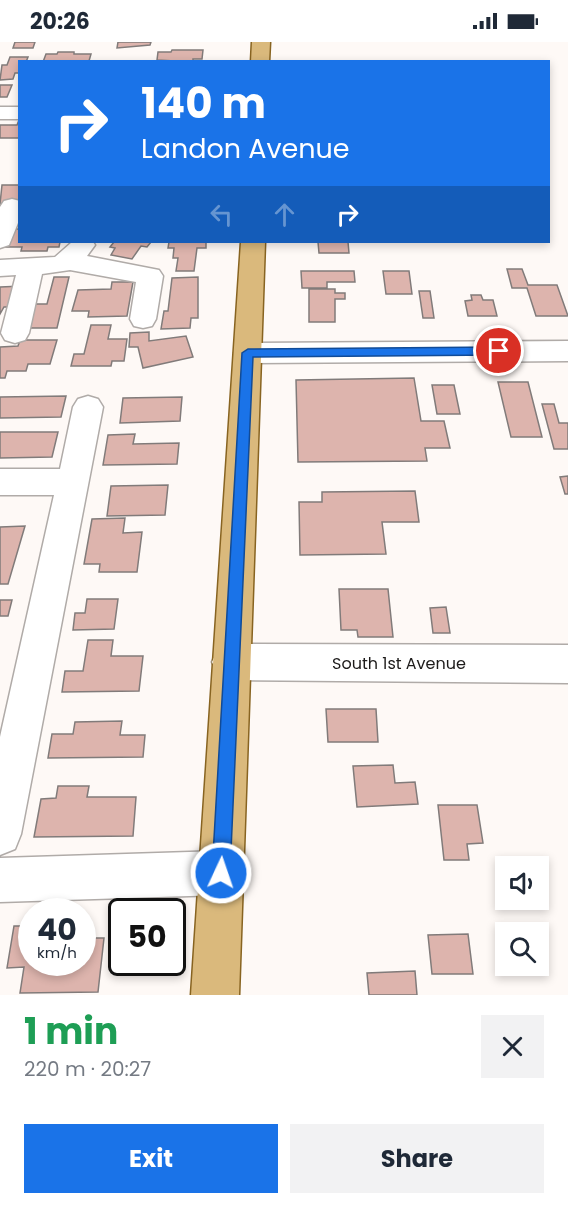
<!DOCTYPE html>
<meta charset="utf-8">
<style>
:root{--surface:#fff;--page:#f2f2f3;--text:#1f2937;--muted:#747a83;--accent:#1a73e8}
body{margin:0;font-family:Poppins,sans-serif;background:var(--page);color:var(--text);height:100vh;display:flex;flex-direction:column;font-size:22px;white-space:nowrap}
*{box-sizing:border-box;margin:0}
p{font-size:20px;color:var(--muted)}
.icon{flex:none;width:33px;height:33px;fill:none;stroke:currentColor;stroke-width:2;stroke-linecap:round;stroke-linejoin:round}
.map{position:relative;height:953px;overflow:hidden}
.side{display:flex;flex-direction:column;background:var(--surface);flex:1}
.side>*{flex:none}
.hud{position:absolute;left:18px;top:18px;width:532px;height:183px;border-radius:0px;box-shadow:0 3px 9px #0003;background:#1a73e8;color:#fff;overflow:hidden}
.buttons{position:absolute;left:495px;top:814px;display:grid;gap:12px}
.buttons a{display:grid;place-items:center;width:54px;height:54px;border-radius:0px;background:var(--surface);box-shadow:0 3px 9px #0003;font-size:30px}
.speed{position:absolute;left:18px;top:856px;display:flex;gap:12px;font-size:30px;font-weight:700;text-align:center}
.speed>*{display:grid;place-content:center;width:78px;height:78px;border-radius:50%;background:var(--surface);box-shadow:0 3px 9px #0003;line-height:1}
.speed small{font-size:15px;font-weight:400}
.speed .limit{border:3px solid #111;border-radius:9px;background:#fff;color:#111}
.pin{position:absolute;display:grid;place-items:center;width:51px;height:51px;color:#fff;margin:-26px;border:3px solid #fff;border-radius:50%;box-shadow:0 2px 6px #0007}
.me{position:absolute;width:66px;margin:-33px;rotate:3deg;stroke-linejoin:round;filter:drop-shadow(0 0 4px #0008)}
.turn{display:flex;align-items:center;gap:21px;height:126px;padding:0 24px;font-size:27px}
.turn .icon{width:78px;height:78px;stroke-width:2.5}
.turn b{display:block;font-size:42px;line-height:51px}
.lanes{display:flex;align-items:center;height:57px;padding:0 24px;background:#0003;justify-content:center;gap:30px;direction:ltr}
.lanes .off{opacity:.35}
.round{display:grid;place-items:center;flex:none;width:63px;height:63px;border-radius:0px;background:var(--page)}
.overview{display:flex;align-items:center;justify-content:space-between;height:102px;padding:0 24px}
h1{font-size:36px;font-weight:700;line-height:45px;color:#1e9e55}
.button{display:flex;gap:12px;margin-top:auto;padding:12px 24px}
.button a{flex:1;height:69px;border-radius:0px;background:var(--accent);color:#fff;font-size:24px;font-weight:700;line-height:69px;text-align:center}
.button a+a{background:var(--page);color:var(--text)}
.status{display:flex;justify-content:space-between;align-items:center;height:42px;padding:0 30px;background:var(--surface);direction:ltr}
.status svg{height:16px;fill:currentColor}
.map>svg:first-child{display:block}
.building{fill:#ddb4ad;stroke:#817b7a;stroke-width:1.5}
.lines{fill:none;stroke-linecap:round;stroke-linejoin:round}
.minor-casing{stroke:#b0aba8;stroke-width:3}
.major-casing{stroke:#886421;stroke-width:3}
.minor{fill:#fff;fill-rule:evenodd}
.major{fill:#dab97c;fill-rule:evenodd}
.route{fill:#1a73e8;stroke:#114b97;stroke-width:1.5}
.labels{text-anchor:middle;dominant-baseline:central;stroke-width:5;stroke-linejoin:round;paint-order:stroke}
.street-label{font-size:16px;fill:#1d1b1a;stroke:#fff}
</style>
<div class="status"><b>20:26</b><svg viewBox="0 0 49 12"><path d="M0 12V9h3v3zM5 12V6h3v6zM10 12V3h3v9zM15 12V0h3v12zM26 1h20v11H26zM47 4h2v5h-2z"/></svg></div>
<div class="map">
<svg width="568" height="953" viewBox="0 0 568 953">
<rect width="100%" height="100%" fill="#fef9f6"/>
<path class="building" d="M15,0H35L33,6H13Z
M118,0H151L150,3L117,6Z
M172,8H203L202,17H193V20L157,18L158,10H171Z
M58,10H74V12H91L89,19L43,20L46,12H57Z
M10,15H28L26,20H20V31H15L13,37L0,38L2,23H7Z
M0,43H12L7,55H0Z
M19,78L20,96H0V83H17Z
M2,143H20L19,158L0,162Z
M12,187H20V200H60L59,205H48L47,209H21L22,205H5Z
M114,200H151L147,205L141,204L132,217L111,213L115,206L110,205Z
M169,200H206V206H197L194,229H176L178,216H173L174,206H168Z
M318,200H348L349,211H319Z
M507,227H522L528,243H557L568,274H536L527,246H512Z
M301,229H354L355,240H327V246H302Z
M383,229H409L412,252H386Z
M54,235H69L57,286H29L35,262H47Z
M198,235V276H191L190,286L161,287L164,269H168L172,236Z
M112,240H133L127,274L88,275L89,269H72L78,248L111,247Z
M22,244L16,265H4L0,272V245Z
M309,247H335V251H345V257H335V280H309Z
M419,249H430L434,276H423Z
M471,253H481L483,258H493L497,274H468L465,259L472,258Z
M91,283H111L108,297H127L124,319H112L111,324H71L74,312H84Z
M149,290V299L186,294L193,315L143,326L138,305H129L130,291Z
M20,298H57L50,322H28L26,329H7L5,336H0V305L18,304Z
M414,336L421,379H444L450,406H425L427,419L298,420L296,338Z
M498,340H528L542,395H511Z
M432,343H454L460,372H437Z
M66,354L61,375L0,376V355Z
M182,355L180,379L120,381L123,356Z
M542,362H554L559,381H568V407H554Z
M0,390H58L52,415L0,416Z
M135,392L133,402L179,401L177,422L103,423L108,393Z
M568,434V452H565L560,435Z
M168,443L165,473L107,474L111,444Z
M415,449L419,480H382L386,512L300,513L299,460H322V450Z
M125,476L123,491L142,490L137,530H99L100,522H84L92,477Z
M25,484L8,542H0V485Z
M339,547H388L393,595H358L357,588H341Z
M87,557H118L114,587L73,588L75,571H85Z
M0,558H12L8,574H0Z
M446,565L450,591H433L430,566Z
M88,598H113L111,614H143L139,649L62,650L65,629H83Z
M326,667H376L378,700H328Z
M122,679L120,693H145L143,715L48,716L52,692H73L75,680Z
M393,723L395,741L415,740L418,762L357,765L353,724Z
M58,744H89L87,755H136L133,794L34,795L41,757L56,756Z
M438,763H477L483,801L467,802L469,818H444Z
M14,884H32V921H82V896H104L98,950L20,951L24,925L7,926Z
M468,892L473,932H432L428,893Z
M415,929L417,953H369L367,931Z"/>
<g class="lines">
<g class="minor-casing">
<path id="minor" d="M0,65H20V77H0Z
M12,157L20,159V176L9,203L0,206V165L4,159Z
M72,200H93L95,203L87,214L159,228L163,234L156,277L152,284L143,286L134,284L130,277L136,240L70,228L42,232L29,291L25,298L15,301L5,298L1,291L16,233L0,234V218L55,215Z
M568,299V319L248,321L238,318L234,311L238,304L248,301Z
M88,354L98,357L103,365L21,792L15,807L0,813V695L54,453H0V427H60L73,365L78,357Z
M231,602L568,603V641L231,638L218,633L212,620L218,607Z
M221,809L237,815L243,831L237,847L221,853L0,860V816Z"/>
</g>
<g class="major-casing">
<path id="major" d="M252,0H270L269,20H251Z
M241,200H265L239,953H191Z"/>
</g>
<use href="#minor" class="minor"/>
<use href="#major" class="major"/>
</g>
<path class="route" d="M499,305L505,309L499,313L253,315L230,831L228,838L221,840L215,838L212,831L242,311L248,307Z"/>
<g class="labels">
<g class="street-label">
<text x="399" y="621">South 1st Avenue</text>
</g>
</g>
</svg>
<div class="buttons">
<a><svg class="icon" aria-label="sound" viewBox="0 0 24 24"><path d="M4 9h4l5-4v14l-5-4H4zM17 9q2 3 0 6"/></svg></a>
<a><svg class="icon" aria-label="search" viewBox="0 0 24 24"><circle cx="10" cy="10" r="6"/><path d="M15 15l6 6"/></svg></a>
</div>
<div class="speed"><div>40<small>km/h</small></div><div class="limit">50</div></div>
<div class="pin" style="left:499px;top:309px;background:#d93025"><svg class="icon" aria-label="arrive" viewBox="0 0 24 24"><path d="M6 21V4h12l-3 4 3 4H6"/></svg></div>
<svg class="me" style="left:221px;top:831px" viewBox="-20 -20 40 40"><circle r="17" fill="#1a73e8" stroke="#fff" stroke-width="3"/><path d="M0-11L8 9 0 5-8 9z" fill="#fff"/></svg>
<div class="hud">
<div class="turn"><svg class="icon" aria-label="right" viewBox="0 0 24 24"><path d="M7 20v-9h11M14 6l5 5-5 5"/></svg><div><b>140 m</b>Landon Avenue</div></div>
<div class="lanes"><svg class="icon off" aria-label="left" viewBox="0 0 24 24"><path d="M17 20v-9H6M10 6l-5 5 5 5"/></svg><svg class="icon off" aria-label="ahead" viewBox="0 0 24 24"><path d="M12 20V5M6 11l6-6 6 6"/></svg><svg class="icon" aria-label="right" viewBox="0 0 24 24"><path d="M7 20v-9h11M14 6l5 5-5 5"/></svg></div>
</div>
</div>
<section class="side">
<div class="overview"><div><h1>1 min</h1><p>220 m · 20:27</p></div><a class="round"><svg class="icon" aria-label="close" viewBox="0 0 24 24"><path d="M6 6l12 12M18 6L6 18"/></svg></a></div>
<div class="button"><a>Exit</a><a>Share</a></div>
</section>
